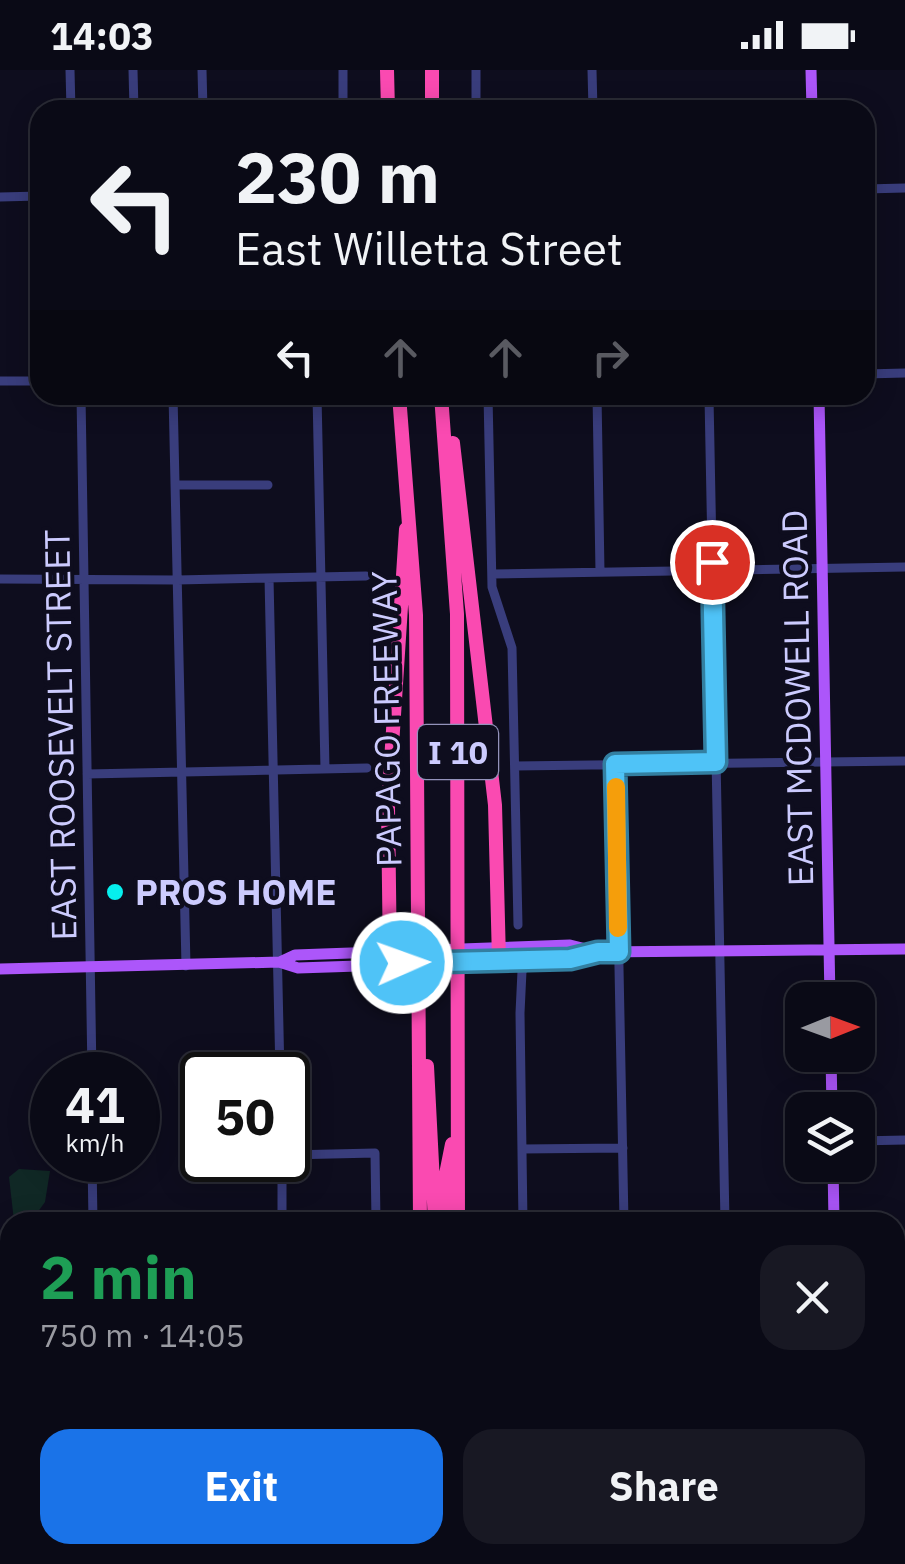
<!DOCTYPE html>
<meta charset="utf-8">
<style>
:root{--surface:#0a0a16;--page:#181823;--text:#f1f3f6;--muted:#999aa1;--line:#2a2b35;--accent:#1a73e8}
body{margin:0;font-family:"IBM Plex Sans",sans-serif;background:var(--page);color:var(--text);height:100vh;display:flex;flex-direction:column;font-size:38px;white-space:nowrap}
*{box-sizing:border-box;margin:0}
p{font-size:32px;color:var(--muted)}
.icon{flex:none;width:55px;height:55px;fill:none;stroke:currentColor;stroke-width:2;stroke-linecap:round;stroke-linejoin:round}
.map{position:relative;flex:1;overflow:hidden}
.sheet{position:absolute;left:0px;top:1142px;width:905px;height:352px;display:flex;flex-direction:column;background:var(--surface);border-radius:30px 30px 0 0;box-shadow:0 5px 25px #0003,0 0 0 2px var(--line)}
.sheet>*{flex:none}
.hud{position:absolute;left:30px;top:30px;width:845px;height:305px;border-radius:30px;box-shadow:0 5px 25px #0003,0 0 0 2px var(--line);background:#0a0a16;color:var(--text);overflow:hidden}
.needle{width:65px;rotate:89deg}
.buttons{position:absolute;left:785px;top:912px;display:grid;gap:20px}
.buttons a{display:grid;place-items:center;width:90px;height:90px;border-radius:20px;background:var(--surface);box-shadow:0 5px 25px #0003,0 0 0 2px var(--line);font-size:50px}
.speed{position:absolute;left:30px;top:982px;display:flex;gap:20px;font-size:50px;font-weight:700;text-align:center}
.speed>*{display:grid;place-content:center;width:130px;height:130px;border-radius:50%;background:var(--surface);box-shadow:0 5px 25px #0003,0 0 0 2px var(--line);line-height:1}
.speed small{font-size:25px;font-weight:400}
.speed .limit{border:5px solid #111;border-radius:15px;background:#fff;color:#111}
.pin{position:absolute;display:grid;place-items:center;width:85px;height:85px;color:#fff;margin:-42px;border:5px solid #fff;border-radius:50%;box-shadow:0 2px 10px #0007}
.me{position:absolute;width:110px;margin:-55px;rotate:88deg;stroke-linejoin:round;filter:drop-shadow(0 0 8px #0008)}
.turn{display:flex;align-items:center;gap:35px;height:210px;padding:0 40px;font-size:45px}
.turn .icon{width:130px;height:130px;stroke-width:2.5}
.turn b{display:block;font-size:70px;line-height:85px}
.lanes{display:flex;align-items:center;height:95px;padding:0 40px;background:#0003;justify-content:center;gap:50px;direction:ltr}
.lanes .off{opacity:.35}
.round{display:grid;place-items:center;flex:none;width:105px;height:105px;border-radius:30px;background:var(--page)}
.summary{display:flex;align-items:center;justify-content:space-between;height:170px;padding:0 40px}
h1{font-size:60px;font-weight:800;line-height:75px;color:#1e9e55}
.primary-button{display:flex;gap:20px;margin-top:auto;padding:20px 40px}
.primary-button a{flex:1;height:115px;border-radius:30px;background:var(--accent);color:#fff;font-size:40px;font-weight:800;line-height:115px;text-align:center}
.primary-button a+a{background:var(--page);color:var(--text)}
.status{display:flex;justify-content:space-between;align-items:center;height:70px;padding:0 50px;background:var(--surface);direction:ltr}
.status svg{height:28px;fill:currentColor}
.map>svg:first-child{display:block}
.park{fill:url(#park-dots)}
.garden{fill:#102825}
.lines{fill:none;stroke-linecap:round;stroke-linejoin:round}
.minor{stroke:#393d7c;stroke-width:9}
.major{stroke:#ac56fa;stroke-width:11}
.highway{stroke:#fa4ab1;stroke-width:14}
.route-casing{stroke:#337fa1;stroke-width:25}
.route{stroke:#4fc3f7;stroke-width:18}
.slow{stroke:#f59e0b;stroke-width:18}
.poi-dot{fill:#06efee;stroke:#0e0d1e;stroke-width:4}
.labels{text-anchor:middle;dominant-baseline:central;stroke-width:8;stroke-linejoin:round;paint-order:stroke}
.shield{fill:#0e0d1e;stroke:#9392bb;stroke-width:2.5}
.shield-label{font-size:32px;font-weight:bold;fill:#cccbfe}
.street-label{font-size:35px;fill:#cccbfe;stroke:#0e0d1e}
.poi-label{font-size:35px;font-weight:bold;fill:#cccbfe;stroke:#0e0d1e;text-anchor:start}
</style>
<div class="status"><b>14:03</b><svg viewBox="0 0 49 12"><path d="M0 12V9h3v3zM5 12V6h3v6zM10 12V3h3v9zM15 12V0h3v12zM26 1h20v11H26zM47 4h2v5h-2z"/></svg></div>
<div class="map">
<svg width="905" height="1494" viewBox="0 0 905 1494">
<defs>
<pattern id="park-dots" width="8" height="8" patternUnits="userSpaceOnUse" patternTransform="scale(2.5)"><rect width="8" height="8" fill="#102825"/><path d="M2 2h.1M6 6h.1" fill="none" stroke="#324646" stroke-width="1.8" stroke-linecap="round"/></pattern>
</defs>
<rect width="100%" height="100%" fill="#0e0d1e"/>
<path class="park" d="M0,1471H10V1485H90V1494H0Z"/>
<path class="garden" d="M19,1099L50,1101L45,1132L37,1143L14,1151L9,1107Z"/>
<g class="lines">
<path class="minor" d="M70,0L71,40
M133,0L134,40
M202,0L203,40
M343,0V40
M476,0V40
M592,0L593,40
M865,119L905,118
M0,127L40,126
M865,304L905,303
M0,311H40
M81,325L92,1005
M173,325L186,896
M317,325L325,699
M488,325L492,517L512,578L518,855
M597,325L600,502
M709,327L725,1152
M175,415H268
M492,504L905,497
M269,508L280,1005
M0,509L177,510L366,506
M615,694L624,1152
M515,696L905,691
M87,704L367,698
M858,1071L905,1070
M522,1079L623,1078
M288,1085L375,1083L376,1152
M92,1090L93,1152
M282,1090V1152
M523,1152L520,943L522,901L531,891
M895,1260H905
M0,1278H10
M0,1346L1,1467
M895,1451L905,1450
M285,1485L286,1494
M629,1485V1494
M731,1485L732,1494
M96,1494V1485"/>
<path class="major" d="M811,0L812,40
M819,325L830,930
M280,892L295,885L570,875L594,881
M0,899L279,892L298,898L570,889L598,882L905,879
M831,985L832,1040
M833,1095L834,1152
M841,1485L842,1494"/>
<path class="highway" d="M387,0L388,40
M432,0V40
M399,325L416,545L420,1152
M441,325L457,544L458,1152
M453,373L495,735L499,890
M390,894L388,738L406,459
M427,996L435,1152
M444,1152L446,1104L452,1074
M444,1485V1494
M506,1485L508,1494
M363,1494L364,1485
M373,1494L374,1485
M421,1494L422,1485
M458,1494L459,1485"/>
</g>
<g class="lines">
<g class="route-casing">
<path id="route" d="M402,893L570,889L598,882H619L615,694L716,692L712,492"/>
</g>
<use href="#route" class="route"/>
<path class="slow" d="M616,717L618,858"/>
</g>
<circle class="poi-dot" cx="115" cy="822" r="10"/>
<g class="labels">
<rect class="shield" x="418" y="655" width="80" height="54" rx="8"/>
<g class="shield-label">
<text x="458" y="682">I 10</text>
</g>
<g class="street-label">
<text transform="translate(797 628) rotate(-91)">EAST MCDOWELL ROAD</text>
<text transform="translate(386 649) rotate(-91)">PAPAGO FREEWAY</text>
<text transform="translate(60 665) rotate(-91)">EAST ROOSEVELT STREET</text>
</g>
<g class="poi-label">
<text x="135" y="822">PROS HOME</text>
</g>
</g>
</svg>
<div class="buttons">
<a><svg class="needle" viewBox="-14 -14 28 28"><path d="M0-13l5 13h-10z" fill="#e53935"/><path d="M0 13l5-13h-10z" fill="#999aa1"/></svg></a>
<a><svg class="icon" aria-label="layers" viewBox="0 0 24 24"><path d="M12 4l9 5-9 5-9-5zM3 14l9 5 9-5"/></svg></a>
</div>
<div class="speed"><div>41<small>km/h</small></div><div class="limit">50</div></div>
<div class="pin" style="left:712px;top:492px;background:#d93025"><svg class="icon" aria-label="arrive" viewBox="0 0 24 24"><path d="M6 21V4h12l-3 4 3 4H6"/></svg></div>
<svg class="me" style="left:402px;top:893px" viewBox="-20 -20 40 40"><circle r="17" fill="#4fc3f7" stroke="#fff" stroke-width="3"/><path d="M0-11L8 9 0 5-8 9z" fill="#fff"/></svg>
<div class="hud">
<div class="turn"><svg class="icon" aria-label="left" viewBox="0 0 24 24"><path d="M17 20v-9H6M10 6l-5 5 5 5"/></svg><div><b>230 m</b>East Willetta Street</div></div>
<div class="lanes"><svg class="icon" aria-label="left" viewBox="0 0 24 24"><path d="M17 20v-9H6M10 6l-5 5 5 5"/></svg><svg class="icon off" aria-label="ahead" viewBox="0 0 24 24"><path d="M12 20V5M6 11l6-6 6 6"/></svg><svg class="icon off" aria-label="ahead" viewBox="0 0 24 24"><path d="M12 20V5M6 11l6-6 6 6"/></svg><svg class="icon off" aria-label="right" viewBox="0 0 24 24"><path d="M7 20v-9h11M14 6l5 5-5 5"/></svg></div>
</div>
<section class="sheet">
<div class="summary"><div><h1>2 min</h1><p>750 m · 14:05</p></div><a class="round"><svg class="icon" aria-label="close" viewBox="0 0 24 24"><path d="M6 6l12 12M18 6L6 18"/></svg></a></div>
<div class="primary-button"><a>Exit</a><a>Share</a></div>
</section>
</div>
